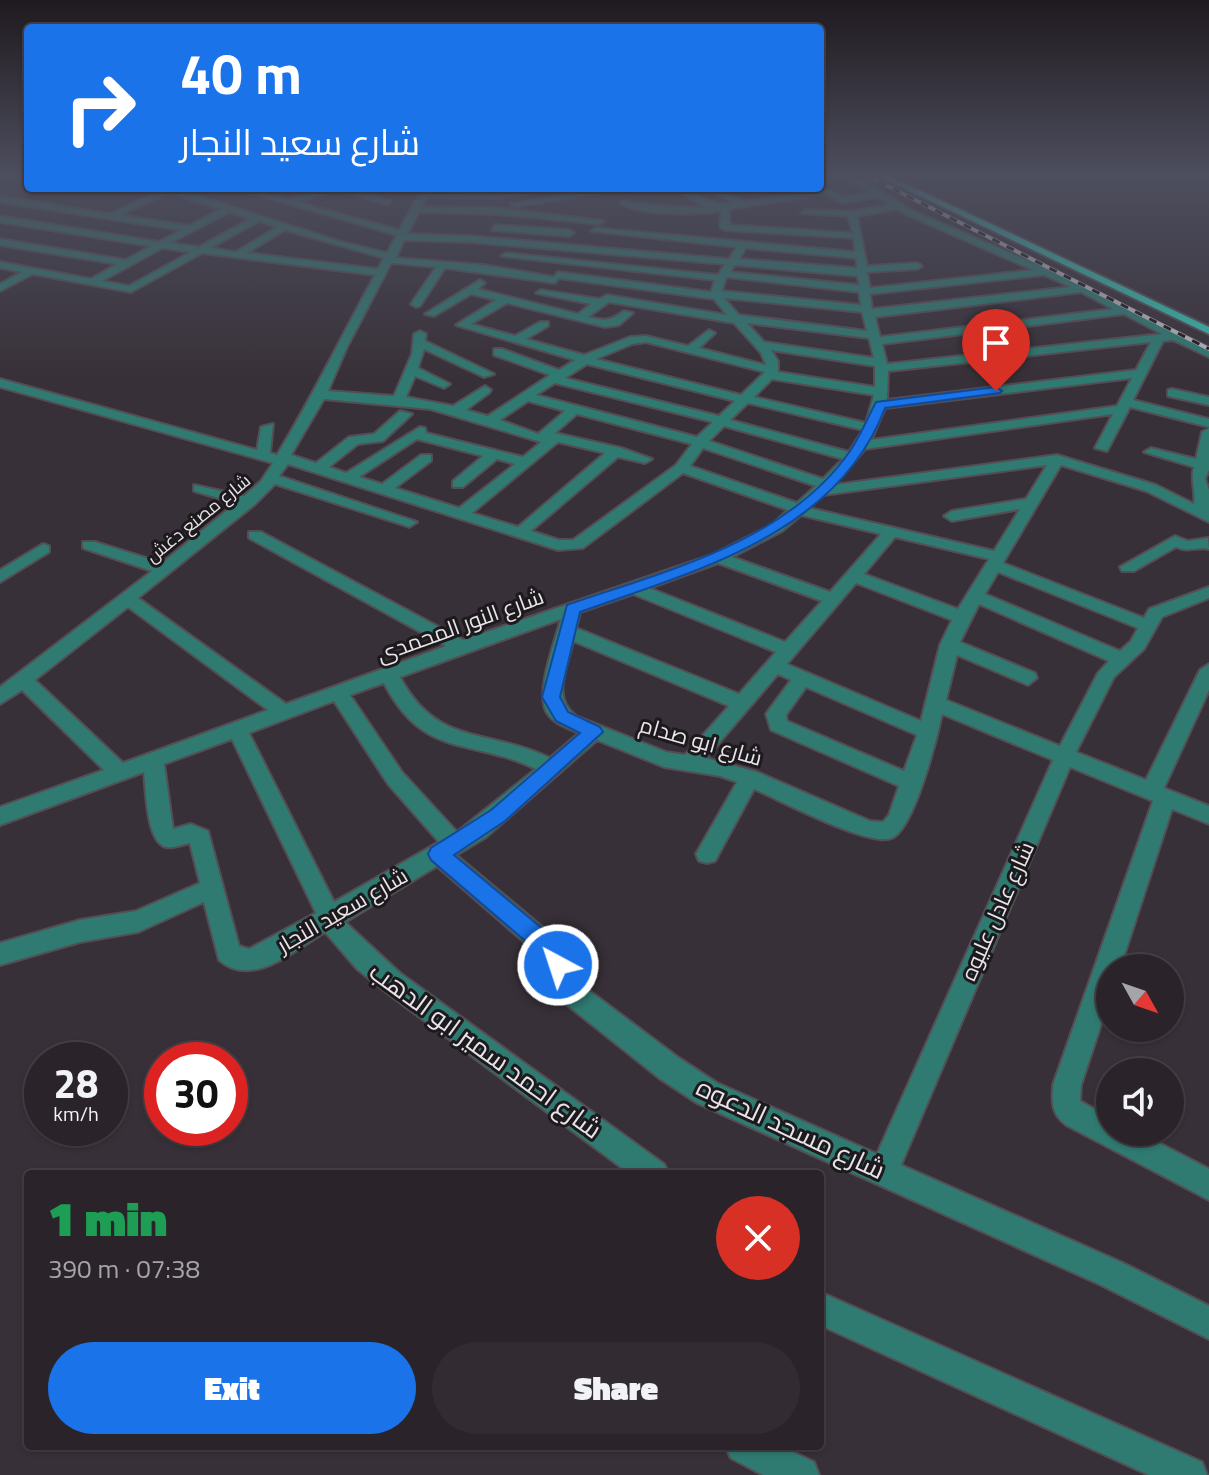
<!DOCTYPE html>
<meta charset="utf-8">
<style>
:root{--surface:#2a242a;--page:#322c32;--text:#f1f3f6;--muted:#a5a4a8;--line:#464147;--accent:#1a73e8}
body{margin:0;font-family:"Titillium Web",Cairo,sans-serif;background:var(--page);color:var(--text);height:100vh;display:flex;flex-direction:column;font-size:30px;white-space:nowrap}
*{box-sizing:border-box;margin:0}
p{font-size:26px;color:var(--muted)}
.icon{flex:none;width:44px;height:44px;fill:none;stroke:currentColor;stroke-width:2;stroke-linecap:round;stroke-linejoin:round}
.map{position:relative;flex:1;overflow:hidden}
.side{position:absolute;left:24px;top:1170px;width:800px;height:280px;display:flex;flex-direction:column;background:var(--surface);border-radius:8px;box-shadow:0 2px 6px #0004,0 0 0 2px var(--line)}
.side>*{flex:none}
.guide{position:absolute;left:24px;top:24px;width:800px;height:168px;border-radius:8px;box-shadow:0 2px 6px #0004,0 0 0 2px var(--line);background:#1a73e8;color:#fff;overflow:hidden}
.needle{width:52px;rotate:130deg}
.buttons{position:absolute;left:1096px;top:954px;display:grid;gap:16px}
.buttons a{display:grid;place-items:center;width:88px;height:88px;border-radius:50%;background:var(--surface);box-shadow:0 2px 6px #0004,0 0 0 2px var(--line);font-size:40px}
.speed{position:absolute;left:24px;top:1042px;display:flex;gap:16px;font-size:40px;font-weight:700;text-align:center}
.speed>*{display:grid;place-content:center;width:104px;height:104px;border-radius:50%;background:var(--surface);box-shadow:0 2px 6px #0004,0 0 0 2px var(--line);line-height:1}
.speed small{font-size:20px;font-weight:400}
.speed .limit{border:12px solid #d22;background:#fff;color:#111}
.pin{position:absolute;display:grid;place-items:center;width:68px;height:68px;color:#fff;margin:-82px -34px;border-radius:50% 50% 50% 0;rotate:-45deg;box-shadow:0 0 8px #0007}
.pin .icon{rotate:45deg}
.me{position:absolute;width:88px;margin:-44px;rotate:320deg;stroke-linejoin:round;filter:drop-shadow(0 0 6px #0008)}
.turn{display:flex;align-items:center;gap:28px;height:168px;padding:0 24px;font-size:36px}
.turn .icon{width:104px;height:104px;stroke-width:2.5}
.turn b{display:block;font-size:56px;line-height:68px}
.round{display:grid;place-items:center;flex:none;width:84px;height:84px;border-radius:42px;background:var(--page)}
.head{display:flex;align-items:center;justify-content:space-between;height:136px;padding:0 24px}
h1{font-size:48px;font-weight:800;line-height:60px;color:#1e9e55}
.button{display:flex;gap:16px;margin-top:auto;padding:16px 24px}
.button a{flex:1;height:92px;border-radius:48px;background:var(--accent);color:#fff;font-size:32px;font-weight:800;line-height:92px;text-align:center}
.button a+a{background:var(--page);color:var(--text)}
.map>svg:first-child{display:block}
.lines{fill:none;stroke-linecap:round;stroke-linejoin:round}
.minor-casing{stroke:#544d54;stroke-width:4}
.major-casing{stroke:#544d54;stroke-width:4}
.minor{fill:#2f7b71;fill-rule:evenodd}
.major{fill:#37bdac;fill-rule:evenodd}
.rail-casing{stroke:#beb8be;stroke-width:4}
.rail{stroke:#1d1a1d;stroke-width:3;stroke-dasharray:8;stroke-linecap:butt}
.route{fill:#1a73e8;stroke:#114b97;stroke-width:2}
.labels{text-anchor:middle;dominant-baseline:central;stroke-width:6;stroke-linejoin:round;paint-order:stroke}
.far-street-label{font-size:18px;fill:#e9e4e9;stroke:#1d1a1d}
.street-label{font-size:22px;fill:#e9e4e9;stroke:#1d1a1d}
.near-street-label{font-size:26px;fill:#e9e4e9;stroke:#1d1a1d}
</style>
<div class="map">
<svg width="1209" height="1475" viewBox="0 0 1209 1475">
<rect width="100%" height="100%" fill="#383038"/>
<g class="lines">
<g class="minor-casing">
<path id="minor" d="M0,174H9L0,178Z
M842,174H852L911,210L1066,277L1209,348V357L1173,340L1163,341L1133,400L1209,419V427L1130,407L1107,451L1095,448L1113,414L865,449L834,485L1057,455L1156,485L1194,504C1196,490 1190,480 1194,467L1144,452L1151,448L1196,459L1202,432L1209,428V470L1205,479L1209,490V522L1146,491L1061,465L1003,563L1144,618L1149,609L1209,587V598L1162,617L1144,649L1114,677L1076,752L1146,780L1200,670L1209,664V690L1164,788L1209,806V824L1172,809L1120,968H1110V997L1081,1085L1080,1101L1110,1118V1132H1138L1209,1169V1200L1066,1125C1051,1113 1052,1103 1053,1085L1153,801L1070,767L901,1165L1123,1263L1209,1306V1339L1101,1285L697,1103L659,1078L546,988L542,972L546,961L437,866L345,922L400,973L664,1164L669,1174H630L382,989L357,969L325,932C295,950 252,989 219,960L204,902L138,932L80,942L0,965V943L80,920L136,911L200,883L190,843C183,844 173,849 166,847C146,842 146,789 144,772L0,825V807L104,770L22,690L0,704V687L152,571L83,548V542H95L162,563L236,503L194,491V485L244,496L261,481L273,463L0,387V379L257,450L261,427L273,424L270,453L277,455C313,396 342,335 375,275L202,253L131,292L33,274L0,291V284L22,272L0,268V262L91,279L117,264L0,245V239L126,260L151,246L0,222V216L159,242L181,230L0,202V196L109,214L160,191L177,189L338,241L387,253L397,235L233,188H246L288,200L326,188H349L391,201L387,204L338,190L297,202L399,230L423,188H431L429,192H496L530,188L533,193L496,198L427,197L421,207L497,208L604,221L599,224L497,214L419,212L407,234L470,236L729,259L737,247L591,231L596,228L855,252L854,238L725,230L720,227L721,211C699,215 638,216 620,203L624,200L634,204L706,208L672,188C698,188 704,208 734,203L707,188H717L744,202L819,190L817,188H820V185L843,197L871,193ZM826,194L842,203L877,197L890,205L854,211L805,210L801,213L848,216L853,233L730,225L729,209ZM165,195H176L221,209L189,226L120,215ZM897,209L905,214L1033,270L870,288L867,272L917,269L922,266L917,263L867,266L857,216ZM229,212L250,219L199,247L170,243ZM259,221L277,227L236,252L210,248ZM285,230L384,258L378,269L247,253ZM404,240L470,242L725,264L718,275L506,253L501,256L715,280L711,292L558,272L554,277L484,265L396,258ZM162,248L191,252L129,286L102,281ZM746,248L856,258L857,268L739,259ZM391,263L436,267L411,304L416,307L420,306L445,268L555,283L559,278L714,299L727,315L607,295L599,299L541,290L536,293L591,304L578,314L478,289L485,283L480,280L425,314L434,316L471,294L496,300L456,325L575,360L559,370L502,349H494V355L550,375L488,416L466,410L489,393L491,390L485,386L453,406L406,397L415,376L444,388L450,384L418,368L424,349L484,377L494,374L425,341L426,334L420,331L414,334L412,354L394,396L328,391L347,347ZM735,265L858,276L859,285L730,272ZM1044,275L1071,287L872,309L870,294ZM726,277L859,292L861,305L722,291ZM1081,292L1113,309L880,337L875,317ZM724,298L862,312L867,331L739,315ZM609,302L734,323L761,353L766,365L699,348L715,333L709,330L688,346L646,336L630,337L584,355L526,339L548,326V322H540L515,336L471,324L507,303L605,327L619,325L633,313L624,311C610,321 605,321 588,317ZM1124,314L1162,334L887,364L882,344ZM747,323L869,338L874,358L764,342ZM646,342L765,372L741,395L596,359L632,344ZM1151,342L1136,370L887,400L888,371ZM771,350L875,366V387L778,372V361ZM587,364L735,401L719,416L565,378ZM1132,378L1117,406L871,440L885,408ZM772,379L874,395L866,423L754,397ZM555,383L713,422L697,437L536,395ZM324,399L430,409L541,442L523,457L426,433L425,428L420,427L346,473L329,467L358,444L383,441L412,414L400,411L374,434L349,437L316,463L291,455ZM528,401L565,411L538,434L500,420ZM748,403L863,430L849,452L730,420ZM577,414L692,444L676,465L573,540H559L531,531L618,457L645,463L652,459L621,448L555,433ZM724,426L843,459L823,479L709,441ZM417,439L483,456L453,481V487H463L497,459L515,464L459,508L395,488L431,461V455H421L382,484L359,477ZM558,442L605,453L518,527L472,513ZM703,448L816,486L797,503L690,466ZM288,464L558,550L583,548L683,473L788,510L772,525L712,555L463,640L261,532H249V538L446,646L286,704L138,598L254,505L275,484L404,525L409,527L417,522L279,476ZM1047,465L1026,499L952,511L944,516L952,521L1020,509L994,551L809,508L823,495ZM801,515L881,534L830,592L732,557L782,531ZM895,537L989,559L958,609L864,574ZM718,563L822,601L785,642L649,588ZM998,572L1138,628L1131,641L1120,651L985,594ZM856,583L952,620L940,645L921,721L787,664ZM633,594L776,652L739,694L576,628L580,612ZM979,604L1109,661L1098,673L1060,746L946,700L957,655L1028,685L1037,678L1035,673L960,642ZM128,607L268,710L123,763L35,680ZM561,619C555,642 535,692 547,713C554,724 568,728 579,733L550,758C487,728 437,747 400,677ZM573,641L729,706L685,755L666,752L576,716C551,697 567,669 573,641ZM778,674L791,680L766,714L771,730L899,786L889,815L883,822L870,821L757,772L706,758ZM384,683C424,760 469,737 536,769L457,832L402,772L350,695ZM806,687L917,735L904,771L787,721L786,715ZM334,701L388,784L439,842L334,902L249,733ZM942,714L1053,760L877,1154L717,1083L679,1058L567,974L571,961L565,946L456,855L486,837L597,740L664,767L720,776L737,782L696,854L699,861L707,863L715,861L754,789C780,800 870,848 892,838C914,829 937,738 942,714ZM232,739L316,913L249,949L239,946L208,831L191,824L173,829L164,764Z
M607,188H628L514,207L510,204Z
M495,225L569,230L574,233L569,236L492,230Z
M1172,389L1209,397V405L1168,396V390Z
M1175,536L1188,541L1208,538L1209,549C1197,546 1189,553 1176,547L1134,571H1122L1120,567Z
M43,544L49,546V552L0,582V570Z
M820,1292L1202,1462L1207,1475H1149L820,1325Z
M725,1446H780L814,1462L819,1475H763L731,1458Z"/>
</g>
<g class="major-casing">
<path id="major" d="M874,174H885L1209,327V334Z"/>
</g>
<use href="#minor" class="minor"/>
<use href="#major" class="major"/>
<g class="rail-casing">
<path id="rail" d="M864,174L1209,349"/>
</g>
<use href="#rail" class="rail"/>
</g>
<linearGradient id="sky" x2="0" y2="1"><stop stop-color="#1f1a1f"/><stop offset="0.46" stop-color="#4d4e5e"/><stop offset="1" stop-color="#4d4e5e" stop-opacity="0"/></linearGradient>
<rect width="1209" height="381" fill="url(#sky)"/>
<path class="route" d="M996,387L1002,391L1000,393L885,408C837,535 694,571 580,612L560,697L568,712L600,727L603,732L505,821L454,855L562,945L569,965L566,972L558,975L550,972L545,958L431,860L428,854L431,848L491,810L580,733L556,721L542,697L567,605C665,571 787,542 850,451C861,435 867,419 876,402Z"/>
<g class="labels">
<g class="far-street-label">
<text transform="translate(198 518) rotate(-39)">شارع مصنع دغش</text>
</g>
<g class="street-label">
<text transform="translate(460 625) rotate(-20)">شارع النور المحمدى</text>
<text transform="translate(701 741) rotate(16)">شارع ابو صدام</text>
<text transform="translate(342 910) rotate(-30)">شارع سعيد النجار</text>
<text transform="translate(997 911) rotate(-66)">شارع عادل عليوه</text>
</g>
<g class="near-street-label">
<text transform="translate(486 1050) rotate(36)">شارع احمد سمير ابو الدهب</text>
<text transform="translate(791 1128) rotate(25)">شارع مسجد الدعوه</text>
</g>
</g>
</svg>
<div class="buttons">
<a><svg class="needle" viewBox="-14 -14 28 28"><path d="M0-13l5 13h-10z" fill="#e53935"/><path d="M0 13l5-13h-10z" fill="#a5a4a8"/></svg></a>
<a><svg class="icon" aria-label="sound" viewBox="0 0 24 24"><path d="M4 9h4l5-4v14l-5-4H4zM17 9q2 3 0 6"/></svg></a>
</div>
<div class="speed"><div>28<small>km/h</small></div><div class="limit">30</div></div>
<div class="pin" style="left:996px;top:391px;background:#d93025"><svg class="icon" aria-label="arrive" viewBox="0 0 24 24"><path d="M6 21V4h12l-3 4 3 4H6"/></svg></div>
<svg class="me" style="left:558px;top:965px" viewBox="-20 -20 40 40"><circle r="17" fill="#1a73e8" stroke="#fff" stroke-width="3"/><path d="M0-11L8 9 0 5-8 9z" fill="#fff"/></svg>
<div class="guide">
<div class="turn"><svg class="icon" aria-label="right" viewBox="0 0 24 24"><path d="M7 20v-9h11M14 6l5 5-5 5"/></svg><div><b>40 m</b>شارع سعيد النجار</div></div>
</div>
<section class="side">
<div class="head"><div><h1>1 min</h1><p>390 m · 07:38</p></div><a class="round" style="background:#d93025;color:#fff"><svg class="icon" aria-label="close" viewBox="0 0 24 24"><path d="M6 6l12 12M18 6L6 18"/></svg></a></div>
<div class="button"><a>Exit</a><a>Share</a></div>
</section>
</div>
